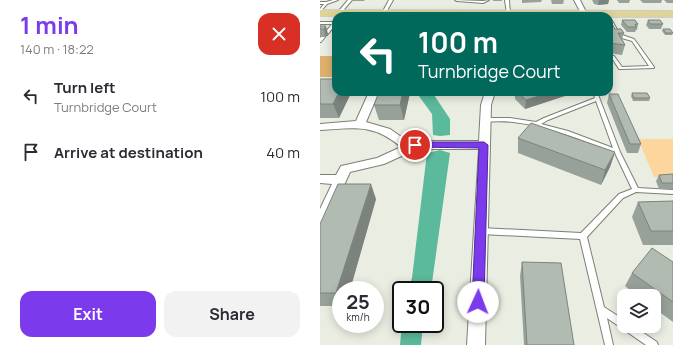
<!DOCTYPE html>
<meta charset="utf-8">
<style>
:root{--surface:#fff;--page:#f2f2f3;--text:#2b2b33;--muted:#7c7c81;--accent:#7c3aed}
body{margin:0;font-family:Manrope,sans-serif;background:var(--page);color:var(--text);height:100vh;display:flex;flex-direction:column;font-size:15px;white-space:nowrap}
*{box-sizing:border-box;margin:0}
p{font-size:13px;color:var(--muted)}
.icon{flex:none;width:22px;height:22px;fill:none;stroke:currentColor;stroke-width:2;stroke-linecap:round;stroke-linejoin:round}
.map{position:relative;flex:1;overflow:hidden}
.sheet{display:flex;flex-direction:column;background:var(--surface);width:320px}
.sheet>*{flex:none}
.guide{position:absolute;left:12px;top:12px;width:281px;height:84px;border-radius:12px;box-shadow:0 2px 10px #0003;background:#00695c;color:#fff;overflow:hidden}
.buttons{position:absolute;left:297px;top:289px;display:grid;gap:8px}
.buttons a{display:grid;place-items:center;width:44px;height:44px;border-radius:8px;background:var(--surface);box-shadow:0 2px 10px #0003;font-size:20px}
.speed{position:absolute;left:12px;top:281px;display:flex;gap:8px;font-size:20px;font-weight:700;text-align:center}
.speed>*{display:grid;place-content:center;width:52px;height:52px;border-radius:50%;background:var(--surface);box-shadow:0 2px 10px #0003;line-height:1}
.speed small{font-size:10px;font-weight:400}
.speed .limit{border:2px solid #111;border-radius:6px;background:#fff;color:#111}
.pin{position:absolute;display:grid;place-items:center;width:34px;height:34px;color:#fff;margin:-17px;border:2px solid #fff;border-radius:50%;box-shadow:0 1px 4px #0007}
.me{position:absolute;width:44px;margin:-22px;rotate:2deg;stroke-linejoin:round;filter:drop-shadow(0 0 3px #0008)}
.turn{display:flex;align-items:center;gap:14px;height:84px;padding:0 20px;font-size:18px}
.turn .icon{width:52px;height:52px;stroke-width:2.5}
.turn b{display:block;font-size:28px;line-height:34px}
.round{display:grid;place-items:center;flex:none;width:42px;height:42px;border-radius:12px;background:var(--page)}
.overview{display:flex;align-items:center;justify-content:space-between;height:68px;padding:0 20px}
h1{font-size:24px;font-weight:700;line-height:30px;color:var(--accent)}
.cta{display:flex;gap:8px;margin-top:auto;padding:8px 20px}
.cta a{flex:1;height:46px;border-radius:12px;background:var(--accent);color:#fff;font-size:16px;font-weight:700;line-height:46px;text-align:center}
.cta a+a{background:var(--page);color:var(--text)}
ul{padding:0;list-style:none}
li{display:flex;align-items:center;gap:12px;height:56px;padding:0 20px}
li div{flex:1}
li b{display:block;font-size:15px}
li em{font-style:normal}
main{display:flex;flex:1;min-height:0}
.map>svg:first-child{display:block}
.green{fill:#fdd69e}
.forest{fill:#deb16e}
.water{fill:#5bb99c}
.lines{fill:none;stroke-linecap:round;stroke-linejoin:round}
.lane-casing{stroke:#7b7f75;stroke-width:2}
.street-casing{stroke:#7b7f75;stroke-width:2}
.primary-casing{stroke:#cccdcc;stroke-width:2}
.lane{fill:#fff;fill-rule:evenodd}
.street{fill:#fff;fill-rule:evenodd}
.primary{fill:#dfd497;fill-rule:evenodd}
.wall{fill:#98a199}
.shaded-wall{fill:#7c837d}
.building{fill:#b1bbb2;stroke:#7c837d}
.route{fill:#7c3aed;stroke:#51269a}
</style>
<main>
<section class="sheet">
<div class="overview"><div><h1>1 min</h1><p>140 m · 18:22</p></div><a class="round" style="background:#d93025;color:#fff"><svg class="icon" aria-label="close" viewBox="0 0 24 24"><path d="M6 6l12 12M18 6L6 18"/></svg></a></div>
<ul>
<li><svg class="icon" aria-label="left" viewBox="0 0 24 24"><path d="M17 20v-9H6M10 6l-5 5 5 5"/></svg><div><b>Turn left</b><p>Turnbridge Court</p></div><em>100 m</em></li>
<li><svg class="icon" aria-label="arrive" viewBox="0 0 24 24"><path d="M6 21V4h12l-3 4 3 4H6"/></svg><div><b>Arrive at destination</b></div><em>40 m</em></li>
</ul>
<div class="cta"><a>Exit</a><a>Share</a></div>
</section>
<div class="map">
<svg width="353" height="345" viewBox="0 0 353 345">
<rect width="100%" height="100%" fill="#eaeee2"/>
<path class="green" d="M318,139H353V177H334Z"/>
<path class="forest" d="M0,56H16V77H0Z"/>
<path class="water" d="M96,92H112L130,119V135L120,136L113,135L112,114Z
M120,150L130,153L111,290H88L92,278L107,153Z
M82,324H103L101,345H80Z"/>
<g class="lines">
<g class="lane-casing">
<path id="lane" d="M13,0H18L7,4L0,12V9L4,4H0V2H6Z
M28,0H32L20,14H18V12Z
M69,0H73L65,14H63L62,13Z
M135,0L163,1L169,0L163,3L137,1Z
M185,0H189L190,15L187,14Z
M289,18L291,19L299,33L305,36L314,39L334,67V68L301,69H299L292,58L289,57V55L294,56L302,67L329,66L312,41L302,38L296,34L289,22Z
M15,20H16V24L7,35H5L4,34L12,24H0V22H13Z
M2,36L5,37L1,42H0V38Z
M273,92H277L300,152L318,188L353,190V194L316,192L303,198L267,237L284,307L304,320V326H313L337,342L338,345H326L287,318L293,345H285L260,239L161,234L159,233L158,231L159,229L161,228L261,233L299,194L312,189L295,153C262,140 229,126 193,122C184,121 174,121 165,122L162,120L165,118H190L216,122L224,118L275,98ZM276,101L293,148L248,131L221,124L228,120Z"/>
</g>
<g class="street-casing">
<path id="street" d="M254,0H260L267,14L266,15H262Z
M49,92H59L46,122L70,129L90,143L95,141H159L161,105L165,92H175L171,105L165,345H147L159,149H97L64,164L30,172L5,227L0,229V209L12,184L0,183V175H16L21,166L57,158L81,147C54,123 33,128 0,130V124L36,121Z"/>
</g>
<g class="primary-casing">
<path id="primary" d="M0,10L353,11V17H289V16H0Z"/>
</g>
<use href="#lane" class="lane"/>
<use href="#street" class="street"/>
<use href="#primary" class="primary"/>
</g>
<path class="wall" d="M32,0H45L44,1H33Z
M173,0H182V1H173Z
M202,0H222L221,2L202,3Z
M231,0H244L243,4H232Z
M272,0H289L288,4L278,5L274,4Z
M297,0H310L309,3H299Z
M320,0H342L341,3H323Z
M344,0H353V3H347Z
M289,18L295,29L304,33L302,39L305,45L302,55L289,53Z
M302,20L318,24L317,30H316L315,32H307L301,25Z
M328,20L343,24L341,29H329L326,25Z
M0,23L1,26L8,34L6,37H0Z
M343,29L353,33L352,35H345L342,31Z
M0,79L31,93L19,118H0Z
M195,92H257L205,109L195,99Z
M90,93L84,120H59L54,105Z
M312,93L330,98L329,101H313L311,96Z
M289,94L321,144L318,153H307L287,103Z
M198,138L295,152L290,167L281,185L198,153Z
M353,174V189H339L336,181L339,175Z
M56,199L30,290H21V306H0V224Z
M353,201V245H323L312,217L318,202Z
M202,262L254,345H204L200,276Z
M353,262V322L334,308V296H318L305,286L312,273Z"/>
<path class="shaded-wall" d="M279,0H289L288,4L278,5Z
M6,26L8,34L6,37L4,29Z
M19,92H31V93L19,118L13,104Z
M83,92H90V93L84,120L80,105Z
M232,92H257L205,109L206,100Z
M295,152L290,167L281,185L285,170Z
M51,184L56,199L30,290H21V300L16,293Z"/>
<path class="building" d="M289,18L295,29H301L304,33H298L305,45L289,43Z
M302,20H315L318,24H315L316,27H308Z
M328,20H340L343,24H330Z
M0,26H6L4,29H0Z
M343,29H350L353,33H346Z
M0,79H16V92H19L13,104H0Z
M59,92H83L80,105H54Z
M197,92H232L206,100Z
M312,93H327L330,98H314Z
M289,94H298L321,144H310Z
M211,123L295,152L285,170L198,138Z
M353,174V183H342L339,175Z
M18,184H51L16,293H0V224Z
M353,201V231H331L318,202Z
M332,248L353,262V302L312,273Z
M202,262L241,263L254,345H207Z"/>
<path class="route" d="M95,142H164L168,145L164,302L162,306L158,308L154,306L152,302L159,148L92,147L90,145L92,143Z"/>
</svg>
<div class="buttons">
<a><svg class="icon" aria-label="layers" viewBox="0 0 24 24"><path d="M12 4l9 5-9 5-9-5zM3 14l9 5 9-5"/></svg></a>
</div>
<div class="speed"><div>25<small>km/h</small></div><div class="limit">30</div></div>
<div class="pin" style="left:95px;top:145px;background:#d93025"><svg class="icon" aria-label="arrive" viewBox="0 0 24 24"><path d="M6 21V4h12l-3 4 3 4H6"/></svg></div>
<svg class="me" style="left:158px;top:302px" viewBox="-20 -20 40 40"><circle r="19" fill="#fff"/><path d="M0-13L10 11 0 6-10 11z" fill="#7c3aed"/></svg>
<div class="guide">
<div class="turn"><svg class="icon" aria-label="left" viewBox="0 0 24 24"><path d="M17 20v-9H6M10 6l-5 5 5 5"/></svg><div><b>100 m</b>Turnbridge Court</div></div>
</div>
</div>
</main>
